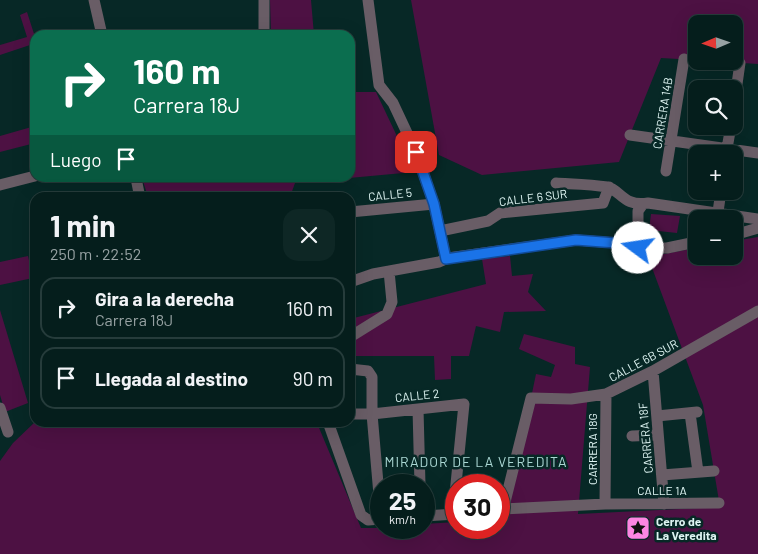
<!DOCTYPE html>
<html lang="es">
<meta charset="utf-8">
<style>
:root{--surface:#051e1c;--page:#0e2725;--text:#f1f3f6;--muted:#97a2a3;--line:#263c3b}
body{margin:0;font-family:Barlow,sans-serif;background:var(--page);color:var(--text);height:100vh;display:flex;flex-direction:column;font-size:19px;white-space:nowrap}
*{box-sizing:border-box;margin:0}
p{font-size:16px;color:var(--muted)}
.icon{flex:none;width:28px;height:28px;fill:none;stroke:currentColor;stroke-width:2;stroke-linecap:round;stroke-linejoin:round}
.map{position:relative;flex:1;overflow:hidden}
.side{position:absolute;left:30px;top:192px;width:325px;height:235px;display:flex;flex-direction:column;background:var(--surface);border-radius:15px;box-shadow:0 5px 20px #0002,0 0 0 1px var(--line)}
.side>*{flex:none}
.top-card{position:absolute;left:30px;top:30px;width:325px;height:152px;border-radius:15px;box-shadow:0 5px 20px #0002,0 0 0 1px var(--line);background:#0b6e4f;color:#fff;overflow:hidden}
.needle{width:32px;rotate:268deg}
.controls{position:absolute;left:688px;top:15px;display:grid;gap:10px}
.controls a{display:grid;place-items:center;width:55px;height:55px;border-radius:10px;background:var(--surface);box-shadow:0 5px 20px #0002,0 0 0 1px var(--line);font-size:25px}
.speed{position:absolute;left:370px;top:474px;display:flex;gap:10px;font-size:25px;font-weight:700;text-align:center}
.speed>*{display:grid;place-content:center;width:65px;height:65px;border-radius:50%;background:var(--surface);box-shadow:0 5px 20px #0002,0 0 0 1px var(--line);line-height:1}
.speed small{font-size:12px;font-weight:400}
.speed .limit{border:8px solid #d22;background:#fff;color:#111}
.pin{position:absolute;display:grid;place-items:center;width:42px;height:42px;color:#fff;margin:-21px;border-radius:10px;box-shadow:0 2px 8px #0006}
.me{position:absolute;width:55px;margin:-28px;rotate:284deg;stroke-linejoin:round;filter:drop-shadow(0 0 4px #0008)}
.turn{display:flex;align-items:center;gap:18px;height:105px;padding:0 20px;font-size:22px}
.turn .icon{width:65px;height:65px;stroke-width:2.5}
.turn b{display:block;font-size:35px;line-height:42px}
.then{display:flex;align-items:center;height:48px;padding:0 20px;background:#0003;gap:10px;font-size:19px}
.round{display:grid;place-items:center;flex:none;width:52px;height:52px;border-radius:15px;background:var(--page)}
.headline{display:flex;align-items:center;justify-content:space-between;height:85px;padding:0 20px}
h1{font-size:30px;font-weight:700;line-height:38px}
ul{padding:0;list-style:none}
li{display:flex;align-items:center;gap:15px;height:62px;margin:0 10px 8px;padding:0 10px;border:2px solid var(--line);border-radius:15px}
li div{flex:1}
li b{display:block;font-size:19px}
li em{font-style:normal}
.map>svg:first-child{display:block}
.green{fill:#4d1143}
.lines{fill:none;stroke-linecap:round;stroke-linejoin:round}
.minor{stroke:#695d66;stroke-width:11}
.route-casing{stroke:#114b97;stroke-width:12}
.route{stroke:#1a73e8;stroke-width:9}
.labels{text-anchor:middle;dominant-baseline:central;stroke-width:5;stroke-linejoin:round;paint-order:stroke}
.street-label{font-size:12px;fill:#def4f2;stroke:#072826}
.poi-label{font-size:12px;font-weight:bold;fill:#def4f2;stroke:#072826;text-anchor:start}
.neighbourhood-label{font-size:14px;letter-spacing:1px;fill:#acd9d5;stroke:#072826}
</style>
<div class="map">
<svg width="758" height="554" viewBox="0 0 758 554">
<rect width="100%" height="100%" fill="#072826"/>
<path class="green" d="M270,0H311L314,35H271Z
M411,0H758V64L712,61H734V24H696V60L661,58L619,162L482,175L439,155Z
M27,12L35,37V60L30,45L0,55V45L27,37L20,15Z
M350,92H376L414,172L295,183L290,197H148L143,181L159,178H350Z
M35,126V143L0,152V136Z
M651,214L680,216L677,233L649,230Z
M758,237V554H0V461L13,443L35,422L317,423L361,528H424V524L456,522V528H499V519L506,518L536,374L551,377L555,365L519,349L524,334L575,347V364L590,367L578,514L720,507L703,405L648,257L696,248V256H734V241Z
M28,256L33,278L0,285V262Z
M510,256L512,276L533,274L528,292L546,311L504,312L500,332L476,326L469,356H451V379L435,380L434,356H350V319L486,284L482,259Z
M0,310L28,403L5,412L0,395Z"/>
<g class="lines">
<path class="minor" d="M94,0L102,35
M264,0V35
M368,0L379,85L393,103L416,152L434,204L446,259
M734,105L740,63
M630,135L758,153
M726,154L731,126
M666,171L684,59
M136,178L140,198
M556,183C573,184 591,184 607,187C621,190 623,207 648,203L758,219
M0,185L35,176
M350,212L434,204
M718,212L721,191
M440,231L488,221L500,213L603,203L609,187
M734,235L758,228
M638,248V211L643,204
M350,282L373,274L439,262L448,258L576,240L616,243L638,248H667L696,242
M350,337L387,314L392,302L389,271
M350,369L368,371L372,377V414L381,518
M653,371L664,504
M0,408L8,432
M418,409L420,485
M690,413L698,472
M350,414H372L464,404L453,514
M657,416L697,412
M328,422L361,515L368,520L381,519
M632,436L658,435
M662,475L714,471
M605,504L606,394
M503,509L605,504L719,503
M499,514H502L531,398L571,399L606,394L653,371L758,311
M424,516L456,514"/>
</g>
<g class="lines">
<g class="route-casing">
<path id="route" d="M416,152L434,204L446,259L576,240L616,243L638,248"/>
</g>
<use href="#route" class="route"/>
</g>
<defs>
<g id="sight-square" transform="scale(1.25)"><rect x="-9" y="-9" width="18" height="18" rx="4" fill="#fc86e3" stroke="#072826"/><path d="M0-6L1.8-2.2L6-1.7L2.9 1.2L3.7 5.4L0 3.3L-3.7 5.4L-2.9 1.2L-6-1.7L-1.8-2.2Z" fill="#111"/></g>
</defs>
<g fill-rule="evenodd">
<use href="#sight-square" x="638" y="528"/>
</g>
<g class="labels">
<g class="street-label">
<text transform="translate(662 113) rotate(-81)">CARRERA 14B</text>
<text transform="translate(390 194) rotate(-6)">CALLE 5</text>
<text transform="translate(533 197) rotate(-7)">CALLE 6 SUR</text>
<text transform="translate(643 360) rotate(-28)">CALLE 6B SUR</text>
<text transform="translate(417 395) rotate(-6)">CALLE 2</text>
<text transform="translate(645 438) rotate(-95)">CARRERA 18F</text>
<text transform="translate(592 449) rotate(-90)">CARRERA 18G</text>
<text x="662" y="490">CALLE 1A</text>
</g>
<g class="poi-label">
<text x="656" y="521">Cerro de<tspan x="656" dy="14">La Veredita</tspan></text>
</g>
<g class="neighbourhood-label">
<text x="476" y="461">MIRADOR DE LA VEREDITA</text>
</g>
</g>
</svg>
<div class="controls">
<a><svg class="needle" viewBox="-14 -14 28 28"><path d="M0-13l5 13h-10z" fill="#e53935"/><path d="M0 13l5-13h-10z" fill="#97a2a3"/></svg></a>
<a><svg class="icon" aria-label="search" viewBox="0 0 24 24"><circle cx="10" cy="10" r="6"/><path d="M15 15l6 6"/></svg></a>
<a>+</a>
<a>−</a>
</div>
<div class="speed"><div>25<small>km/h</small></div><div class="limit">30</div></div>
<div class="pin" style="left:416px;top:152px;background:#d93025"><svg class="icon" aria-label="arrive" viewBox="0 0 24 24"><path d="M6 21V4h12l-3 4 3 4H6"/></svg></div>
<svg class="me" style="left:638px;top:248px" viewBox="-20 -20 40 40"><circle r="19" fill="#fff"/><path d="M0-13L10 11 0 6-10 11z" fill="#1a73e8"/></svg>
<div class="top-card">
<div class="turn"><svg class="icon" aria-label="right" viewBox="0 0 24 24"><path d="M7 20v-9h11M14 6l5 5-5 5"/></svg><div><b>160 m</b>Carrera 18J</div></div>
<div class="then">Luego<svg class="icon" aria-label="arrive" viewBox="0 0 24 24"><path d="M6 21V4h12l-3 4 3 4H6"/></svg></div>
</div>
<section class="side">
<div class="headline"><div><h1>1 min</h1><p>250 m · 22:52</p></div><a class="round"><svg class="icon" aria-label="close" viewBox="0 0 24 24"><path d="M6 6l12 12M18 6L6 18"/></svg></a></div>
<ul>
<li><svg class="icon" aria-label="right" viewBox="0 0 24 24"><path d="M7 20v-9h11M14 6l5 5-5 5"/></svg><div><b>Gira a la derecha</b><p>Carrera 18J</p></div><em>160 m</em></li>
<li><svg class="icon" aria-label="arrive" viewBox="0 0 24 24"><path d="M6 21V4h12l-3 4 3 4H6"/></svg><div><b>Llegada al destino</b></div><em>90 m</em></li>
</ul>
</section>
</div>
